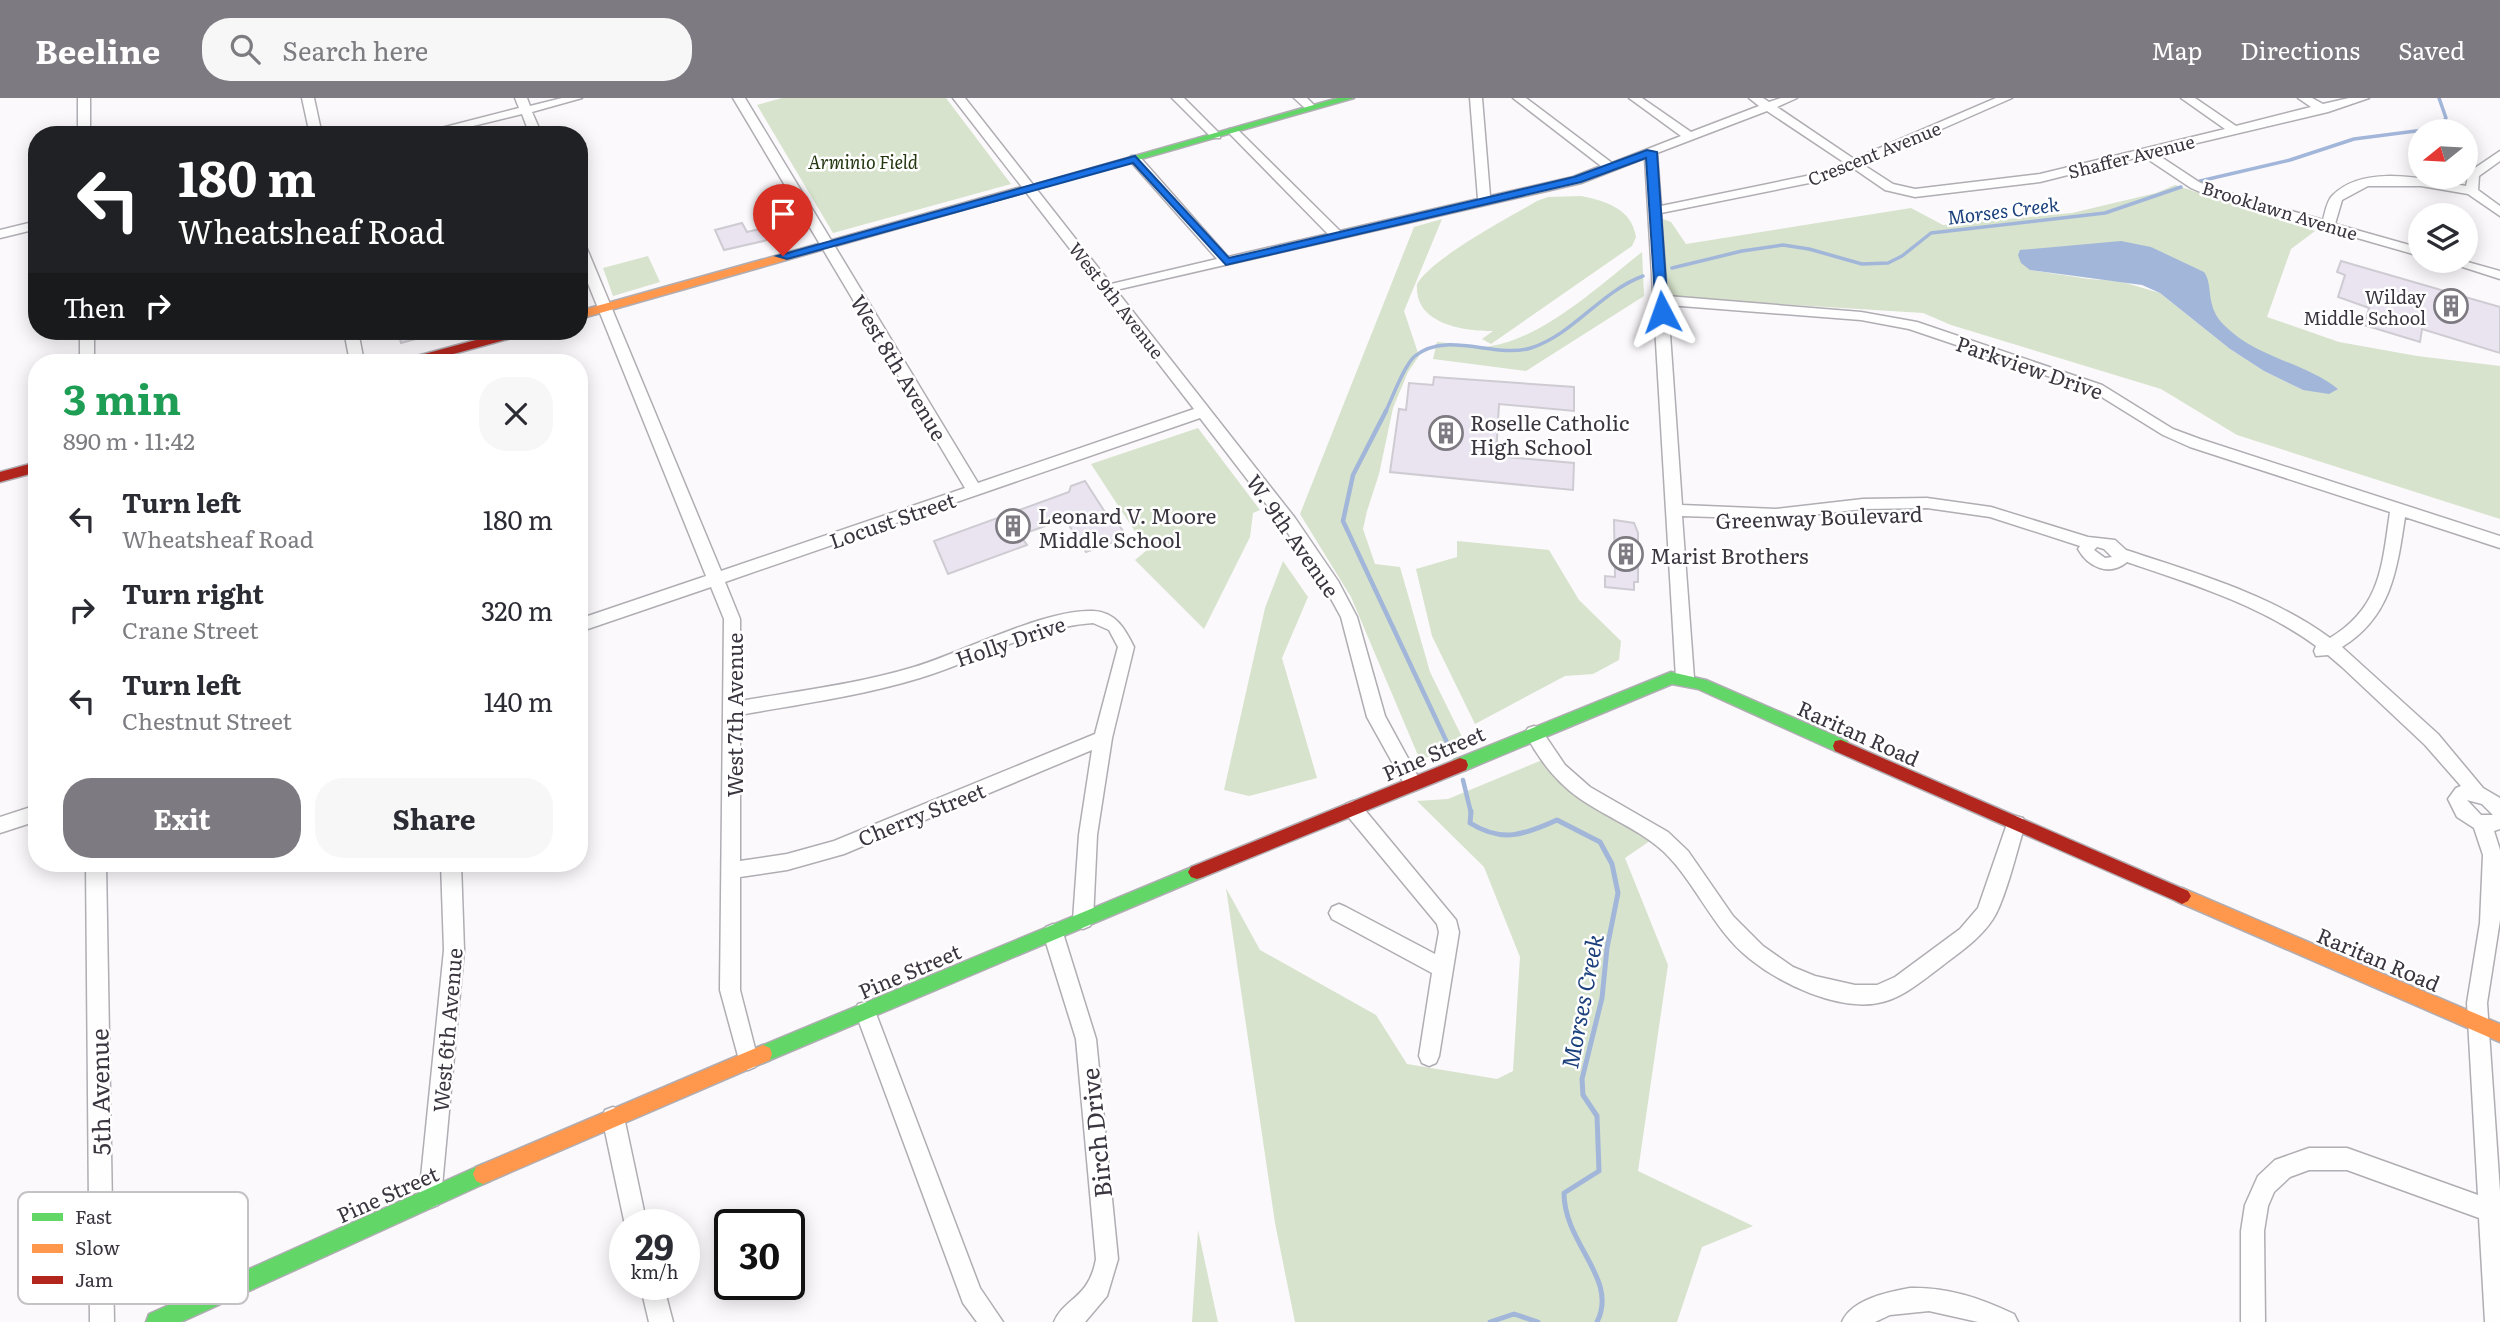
<!DOCTYPE html>
<meta charset="utf-8">
<style>
:root{--surface:#fff;--page:#f7f7f7;--text:#2b2b33;--muted:#7c7c81;--accent:#7e7a81}
body{margin:0;font-family:Literata,serif;background:var(--page);color:var(--text);height:100vh;display:flex;flex-direction:column;font-size:26px;white-space:nowrap}
*{box-sizing:border-box;margin:0}
p{font-size:23px;color:var(--muted)}
.icon{flex:none;width:38px;height:38px;fill:none;stroke:currentColor;stroke-width:2;stroke-linecap:round;stroke-linejoin:round}
.map{position:relative;flex:1;overflow:hidden}
.drawer{position:absolute;left:28px;top:256px;width:560px;height:518px;display:flex;flex-direction:column;background:var(--surface);border-radius:28px;box-shadow:0 4px 18px #0003}
.drawer>*{flex:none}
.guide{position:absolute;left:28px;top:28px;width:560px;height:214px;border-radius:28px;box-shadow:0 4px 18px #0003;background:#202124;color:#fff;overflow:hidden}
.needle{width:46px;rotate:252deg}
.fabs{position:absolute;left:2408px;top:21px;display:grid;gap:14px}
.fabs a{display:grid;place-items:center;width:70px;height:70px;border-radius:50%;background:var(--surface);box-shadow:0 4px 18px #0003;font-size:35px}
.speed{position:absolute;left:609px;top:1111px;display:flex;gap:14px;font-size:35px;font-weight:700;text-align:center}
.speed>*{display:grid;place-content:center;width:91px;height:91px;border-radius:50%;background:var(--surface);box-shadow:0 4px 18px #0003;line-height:1}
.speed small{font-size:18px;font-weight:400}
.speed .limit{border:4px solid #111;border-radius:10px;background:#fff;color:#111}
.pin{position:absolute;display:grid;place-items:center;width:60px;height:60px;color:#fff;margin:-72px -30px;border-radius:50% 50% 50% 0;rotate:-45deg;box-shadow:0 0 7px #0007}
.pin .icon{rotate:45deg}
.me{position:absolute;width:77px;margin:-38px;rotate:356deg;stroke-linejoin:round;filter:drop-shadow(0 0 5px #0008)}
.turn{display:flex;align-items:center;gap:24px;height:147px;padding:0 35px;font-size:32px}
.turn .icon{width:91px;height:91px;stroke-width:2.5}
.turn b{display:block;font-size:49px;line-height:60px}
.then{display:flex;align-items:center;height:66px;padding:0 35px;background:#0003;gap:14px;font-size:26px}
.round{display:grid;place-items:center;flex:none;width:74px;height:74px;border-radius:28px;background:var(--page)}
.headline{display:flex;align-items:center;justify-content:space-between;height:119px;padding:0 35px}
h1{font-size:42px;font-weight:700;line-height:52px;color:#1e9e55}
.primary-button{display:flex;gap:14px;margin-top:auto;padding:14px 35px}
.primary-button a{flex:1;height:80px;border-radius:28px;background:var(--accent);color:#fff;font-size:28px;font-weight:700;line-height:80px;text-align:center}
.primary-button a+a{background:var(--page);color:var(--text)}
ul{padding:0;list-style:none}
li{display:flex;align-items:center;gap:21px;height:91px;padding:0 35px}
li div{flex:1}
li b{display:block;font-size:26px}
li em{font-style:normal}
header{display:flex;align-items:center;gap:42px;box-sizing:border-box;height:98px;padding:0 35px;background:var(--accent);color:#fff}
header strong{font-size:33px}
nav{display:flex;gap:38px;margin-inline-start:auto;font-size:24px}
.search{width:490px;height:63px;background:var(--page);display:flex;align-items:center;gap:18px;box-sizing:border-box;padding:0 24px;border-radius:28px;color:var(--muted);font-size:26px}
.map>svg:first-child{display:block}
.green{fill:#d7e3cc;fill-rule:evenodd}
.water{fill:#a2b6da}
.lines{fill:none;stroke-linecap:round;stroke-linejoin:round}
.stream-far2{stroke:#a2b6da;stroke-width:3.5}
.stream-far1{stroke:#a2b6da;stroke-width:4.5}
.stream{stroke:#a2b6da;stroke-width:5}
.building{fill:#eae4f0;stroke:#cfcbd2;stroke-width:2}
.street-casing{stroke:#b0adb3;stroke-width:3}
.fast-casing{stroke:#b0adb3;stroke-width:3}
.slow-casing{stroke:#b0adb3;stroke-width:3}
.jam-casing{stroke:#b0adb3;stroke-width:3}
.street{fill:#fefeff;fill-rule:evenodd}
.fast{fill:#63d668;fill-rule:evenodd}
.slow{fill:#ff974d;fill-rule:evenodd}
.jam{fill:#b3261e;fill-rule:evenodd}
.route{fill:#1a73e8;stroke:#114b97;stroke-width:2}
.labels{text-anchor:middle;dominant-baseline:central;stroke-width:5;stroke-linejoin:round;paint-order:stroke}
.far-street-label{font-size:18px;fill:#3a353f;stroke:#fff}
.far-park-label{font-size:18px;font-style:italic;fill:#23360f;stroke:#fff}
.far-poi-label{font-size:18px;fill:#3a353f;stroke:#fff;text-anchor:end}
.far-water-label{font-size:19px;font-style:italic;fill:#1c417d;stroke:#fff}
.street-label{font-size:21px;fill:#3a353f;stroke:#fff}
.poi-label{font-size:21px;fill:#3a353f;stroke:#fff;text-anchor:start}
.water-label{font-size:23px;font-style:italic;fill:#1c417d;stroke:#fff}
.near-street-label{font-size:24px;fill:#3a353f;stroke:#fff}
.key{fill:#fff;stroke:#c4c2c5;stroke-width:2}
.key-label{font-size:19px;fill:#3a353f}
</style>
<header>
<strong>Beeline</strong>
<div class="search"><svg class="icon" aria-label="search" viewBox="0 0 24 24"><circle cx="10" cy="10" r="6"/><path d="M15 15l6 6"/></svg>Search here</div>
<nav><a>Map</a><a>Directions</a><a>Saved</a></nav>
</header>
<div class="map">
<svg width="2500" height="1224" viewBox="0 0 2500 1224">
<rect width="100%" height="100%" fill="#fbf9fc"/>
<path class="green" d="M782,0H946L1011,86L833,135L757,7Z
M2175,87L2315,133L2291,151L2267,219L2339,244L2417,258L2500,268V421L2237,337L2161,291L1951,227L1923,215L1667,199L1663,121L1671,124L1686,146L1911,110L1943,127L2072,115L2156,95ZM2030,172L2207,179C2208,187 2207,198 2210,206C2224,244 2274,261 2307,275L2303,292L2264,273L2230,251L2160,195L2119,183L2089,181Z
M1581,98C1606,103 1632,111 1636,139L1632,148L1491,246L1482,241L1493,233C1463,233 1414,226 1417,186C1432,160 1508,120 1537,103L1548,99Z
M1442,121L1404,213L1419,258L1408,274L1393,310L1379,376L1367,413L1363,431L1375,466L1400,469L1430,574L1465,645L1420,662L1351,499L1300,416L1414,129Z
M1642,154L1644,198L1526,273L1433,261L1437,244C1454,245 1475,251 1491,248C1545,239 1600,187 1642,154Z
M648,158L660,184L613,198L603,170Z
M1198,330L1260,412L1253,415L1250,439L1204,531L1135,462L1147,452L1091,366Z
M1457,443L1549,452L1579,502L1621,543L1619,562L1593,576L1565,578L1475,626L1432,538L1416,471L1457,459Z
M1283,463L1308,499L1282,560L1317,680L1249,698L1224,692L1265,510Z
M1552,658L1570,682L1660,736L1625,760L1668,867L1638,1073L1753,1128L1702,1149L1677,1224H1295L1275,1125L1226,790L1260,852L1376,917L1407,966L1497,981L1513,973L1520,859L1484,769L1417,703L1448,701Z
M1198,1132L1218,1224H1192Z"/>
<path class="water" d="M2121,143L2151,149L2204,174C2214,187 2204,208 2225,228C2257,260 2304,264 2338,291L2329,296L2303,292L2264,273L2230,251L2160,195L2142,187L2030,172L2021,165L2018,157L2020,152Z"/>
<g class="lines">
<path class="stream-far2" d="M2200,83L2290,62L2354,41L2439,30L2446,20L2439,0
M1672,170L1742,153L1783,147L1809,151L1862,166L1888,165L1902,158L1931,135L2105,115L2181,89
M1385,315C1392,301 1404,267 1415,258C1447,232 1495,261 1531,250C1574,236 1600,194 1643,178"/>
<path class="stream-far1" d="M1386,313L1353,377L1343,423L1451,653
M1463,682L1471,715"/>
<path class="stream" d="M1471,713L1470,725C1502,745 1524,737 1557,722L1600,744L1612,766L1618,795L1607,850L1602,900L1582,981L1583,997L1597,1018L1599,1073L1564,1095C1564,1146 1619,1181 1597,1224
M1490,1224L1514,1216L1538,1224"/>
</g>
<path class="building" d="M788,124L794,136L724,152L715,132L742,125L747,134Z
M2341,163L2500,209V255L2422,231L2420,244L2364,227L2369,210L2338,199L2345,177L2337,174Z
M398,233H433L434,236L401,245Z
M1434,279L1574,289V313L1499,306L1496,358L1574,365L1573,392L1390,374L1399,311L1406,312L1409,285L1433,287Z
M1085,383L1110,422L1115,421L1127,439L1086,454L1065,421L1020,437L1027,447L948,476L934,443L1069,394L1071,388Z
M1614,422L1634,425L1638,435V484H1634V492L1605,489V478L1615,479Z"/>
<g class="lines">
<g class="street-casing">
<path id="street" d="M78,0H90V37H78Z
M302,0H314L322,37H310Z
M515,0H527L530,8L562,0H582L532,14L542,37H530L522,16L436,37H414L519,10Z
M733,0H745L978,385L1194,311L953,0H965L1111,186L1217,161L1131,64V58H1139L1228,159L1328,136L1229,35V31H1237L1340,133L1478,101L1470,0H1482L1490,98L1573,79L1601,68L1513,0H1526L1612,65L1681,38L1629,0H1642L1691,34L1759,8L1749,0H1763L1769,4L1781,0H1797L1777,9L1854,61L1996,0H2012L1862,66L1893,86L1915,91L2040,76L2225,31L2181,0H2195L2236,28L2311,9L2298,0H2312L2323,6L2349,0H2369L2328,14L2155,55L2199,84L2215,91L2323,122C2325,115 2327,102 2333,97C2366,65 2427,82 2466,88L2469,74L2500,53V63L2479,78L2478,92L2500,108V118L2468,96L2421,88H2368L2342,102L2335,126L2420,150V158L2207,97L2191,90L2143,58L2040,84L1915,99L1885,92L1853,70L1824,82L1661,115L1667,198L1861,214L1917,224L2102,287L2173,331L2200,341L2500,438V450L2405,419C2397,472 2391,519 2342,549L2438,636L2483,690L2500,700V731L2494,733L2500,752V822L2487,905L2500,1094V1224H2485L2479,1120L2347,1072H2309L2290,1079L2274,1094L2268,1108L2264,1133L2265,1224H2241V1133L2245,1107L2258,1078L2275,1062L2309,1050H2347L2478,1097L2467,905L2480,825L2483,757L2474,730L2457,719L2448,701L2456,690L2461,688L2425,647L2342,569L2328,557L2316,558L2314,553L2316,548C2260,507 2192,486 2127,464C2109,479 2088,469 2078,451L2080,448L1990,419L1927,410L1863,411L1776,421L1682,418L1694,580L1685,587L1679,585L1676,580L1645,60L1581,85L1116,192L1295,420L1338,483L1357,519L1385,618L1422,686L1419,691L1413,693L1407,691L1367,619L1341,519L1325,490L1283,428L1200,320L725,484L740,521V603C798,593 858,586 914,569C964,554 1044,511 1093,513C1116,514 1125,531 1134,549L1112,640L1097,737L1093,822L1090,828L1083,831L1076,828L1073,822L1079,737L1092,652L844,756L787,772L740,779V892L758,962L755,969L748,972L741,969L720,892L724,521L711,489L579,534V521L706,478L579,163V142L585,146L721,473L965,390ZM1767,13L1845,65L1821,75L1661,108L1657,55ZM1668,207L1861,222L1909,231L2092,293L2163,337L2190,349L2390,414C2382,468 2381,509 2330,540C2270,496 2195,475 2126,452L2115,442L2088,439L1991,409L1927,400L1863,401L1776,411L1682,407ZM2097,449L2104,451L2112,459L2105,460L2094,452ZM1093,525L1109,532L1118,549L1095,636L834,743L787,756L740,763V617C800,606 861,598 920,580C977,563 1033,529 1093,525ZM2467,702L2482,706L2493,717H2481Z
M1172,0H1184L1220,36V40H1212Z
M1294,0H1307L1317,10L1307,12Z
M37,123V131L0,140V132Z
M2444,163H2464L2500,173V181Z
M80,233H94V264H80Z
M344,233H358L364,264H350Z
M1534,628L1540,630L1565,667L1590,689L1668,734L1688,753L1733,818L1763,848L1793,869L1815,878L1855,887H1877L1895,879L1960,831L1978,810L2009,720L2016,718L2023,720L2025,726C2018,749 2005,803 1993,821C1980,841 1960,854 1942,868C1923,882 1902,901 1878,905C1838,913 1781,886 1750,861C1713,832 1697,786 1664,754C1639,731 1606,719 1579,700C1556,684 1538,660 1525,635L1528,630Z
M1353,703L1360,706L1456,822L1459,834L1439,958L1436,965L1429,968L1422,965L1419,958L1432,875L1332,821L1329,815L1332,809L1339,806L1346,809L1435,856L1439,834L1437,826L1346,716L1344,711L1346,706Z
M37,707V723L0,735V719Z
M86,765H106L114,1224H90Z
M441,765H461L464,852L441,1099L438,1107L430,1110L422,1107L419,1099L444,852Z
M1053,826L1060,829L1063,835L1096,941L1118,1161L1107,1198L1085,1224H1054C1065,1199 1089,1201 1096,1161L1076,941L1043,835L1046,829Z
M865,904L872,906L875,913L980,1190L1003,1224H977L963,1205L855,913L858,906Z
M613,1009L621,1012L624,1019L647,1127H625L602,1019L605,1012Z
M640,1186H663L673,1224H649Z
M1910,1190C1948,1189 1980,1200 2014,1216L2018,1224H1978L1929,1213L1890,1217L1875,1224H1842C1852,1201 1888,1194 1910,1190Z"/>
</g>
<g class="fast-casing">
<path id="fast" d="M1338,0H1354L1036,91L1026,89Z
M1671,574L1706,582L1847,643L1849,648L1847,653H1835L1698,591L1672,586L1466,672H1454L1452,667L1454,662Z
M1197,767L1203,769L1206,774L1203,779L770,962L763,965L756,962L754,956L756,950Z
M483,1066L490,1069L493,1076L490,1083L181,1224H146L149,1216Z"/>
</g>
<g class="slow-casing">
<path id="slow" d="M1032,86L1038,89L1036,91L579,221V213Z
M2182,790L2500,926V944L2176,803L2173,798L2176,793Z
M763,947L770,950L772,956L770,962L483,1086L476,1083L473,1076L476,1069Z"/>
</g>
<g class="jam-casing">
<path id="jam" d="M509,233H528L526,236L424,264H404L406,261Z
M37,364V374L0,384V374Z
M1841,642L2188,793L2191,798L2188,803L2182,806L2176,803L1835,653L1833,648L1835,643Z
M1460,660L1466,662L1468,667L1466,672L1203,779L1197,781L1191,779L1188,774L1191,769Z"/>
</g>
<use href="#street" class="street"/>
<use href="#fast" class="fast"/>
<use href="#slow" class="slow"/>
<use href="#jam" class="jam"/>
</g>
<path class="route" d="M1647,52L1657,54L1668,214L1662,217L1656,214L1646,60L1581,84L1226,167L1133,65L787,161L777,158L1135,58L1229,160L1574,79Z"/>
<defs>
<g id="building-ring" transform="scale(1.75)"><circle r="9.5" fill="#fff" stroke="#7e7a81" stroke-width="1.5"/><path d="M-4-6H4V6H1V3H-1V6H-4ZM-2.5-4.3h1.7v1.8h-1.7ZM.8-4.3h1.7v1.8H.8ZM-2.5-1h1.7V.8h-1.7ZM.8-1h1.7V.8H.8Z" fill="#7e7a81"/></g>
</defs>
<g fill-rule="evenodd">
<use href="#building-ring" x="2451" y="208"/>
<use href="#building-ring" x="1446" y="335"/>
<use href="#building-ring" x="1013" y="428"/>
<use href="#building-ring" x="1626" y="456"/>
</g>
<g class="labels">
<g class="far-street-label">
<text transform="translate(1874 55) rotate(-22)">Crescent Avenue</text>
<text transform="translate(2131 58) rotate(-14)">Shaffer Avenue</text>
<text transform="translate(2280 112) rotate(17)">Brooklawn Avenue</text>
<text transform="translate(1117 202) rotate(52)">West 9th Avenue</text>
</g>
<g class="far-park-label">
<text x="863" y="63">Arminio Field</text>
</g>
<g class="far-poi-label">
<text x="2426" y="198">Wilday<tspan x="2426" dy="21">Middle School</tspan></text>
</g>
<g class="far-water-label">
<text transform="translate(2003 112) rotate(-7)">Morses Creek</text>
</g>
<g class="street-label">
<text transform="translate(2030 268) rotate(19)">Parkview Drive</text>
<text transform="translate(900 269) rotate(59)">West 8th Avenue</text>
<text transform="translate(1819 418) rotate(-2)">Greenway Boulevard</text>
<text transform="translate(892 421) rotate(-19)">Locust Street</text>
<text transform="translate(1294 437) rotate(55)">W. 9th Avenue</text>
<text transform="translate(1010 542) rotate(-19)">Holly Drive</text>
<text transform="translate(733 617) rotate(-90)">West 7th Avenue</text>
<text transform="translate(1859 634) rotate(24)">Raritan Road</text>
<text transform="translate(1433 654) rotate(-23)">Pine Street</text>
<text transform="translate(921 715) rotate(-22)">Cherry Street</text>
<text transform="translate(2379 860) rotate(23)">Raritan Road</text>
<text transform="translate(909 872) rotate(-23)">Pine Street</text>
<text transform="translate(446 932) rotate(-85)">West 6th Avenue</text>
<text transform="translate(387 1095) rotate(-24)">Pine Street</text>
</g>
<g class="poi-label">
<text x="1470" y="323">Roselle Catholic<tspan x="1470" dy="24">High School</tspan></text>
<text x="1038" y="416">Leonard V. Moore<tspan x="1038" dy="24">Middle School</tspan></text>
<text x="1650" y="456">Marist Brothers</text>
</g>
<g class="water-label">
<text transform="translate(1581 903) rotate(-79)">Morses Creek</text>
</g>
<g class="near-street-label">
<text transform="translate(99 994) rotate(-91)">5th Avenue</text>
<text transform="translate(1095 1035) rotate(-96)">Birch Drive</text>
</g>
</g>
<rect x="18" y="1094" width="230" height="112" rx="10" class="key"/>
<rect x="32" y="1115" width="31" height="8" fill="#63d668"/>
<rect x="32" y="1146" width="31" height="9" fill="#ff974d"/>
<rect x="32" y="1178" width="31" height="8" fill="#b3261e"/>
<g class="key-label">
<text x="75" y="1126">Fast</text>
<text x="75" y="1157">Slow</text>
<text x="75" y="1189">Jam</text>
</g>
</svg>
<div class="fabs">
<a><svg class="needle" viewBox="-14 -14 28 28"><path d="M0-13l5 13h-10z" fill="#e53935"/><path d="M0 13l5-13h-10z" fill="#7c7c81"/></svg></a>
<a><svg class="icon" aria-label="layers" viewBox="0 0 24 24"><path d="M12 4l9 5-9 5-9-5zM3 14l9 5 9-5"/></svg></a>
</div>
<div class="speed"><div>29<small>km/h</small></div><div class="limit">30</div></div>
<div class="pin" style="left:783px;top:158px;background:#d93025"><svg class="icon" aria-label="arrive" viewBox="0 0 24 24"><path d="M6 21V4h12l-3 4 3 4H6"/></svg></div>
<svg class="me" style="left:1662px;top:214px" viewBox="-20 -20 40 40"><path d="M0-17L14 15 0 8-14 15z" fill="#1a73e8" stroke="#fff" stroke-width="4"/></svg>
<div class="guide">
<div class="turn"><svg class="icon" aria-label="left" viewBox="0 0 24 24"><path d="M17 20v-9H6M10 6l-5 5 5 5"/></svg><div><b>180 m</b>Wheatsheaf Road</div></div>
<div class="then">Then<svg class="icon" aria-label="right" viewBox="0 0 24 24"><path d="M7 20v-9h11M14 6l5 5-5 5"/></svg></div>
</div>
<section class="drawer">
<div class="headline"><div><h1>3 min</h1><p>890 m · 11:42</p></div><a class="round"><svg class="icon" aria-label="close" viewBox="0 0 24 24"><path d="M6 6l12 12M18 6L6 18"/></svg></a></div>
<ul>
<li><svg class="icon" aria-label="left" viewBox="0 0 24 24"><path d="M17 20v-9H6M10 6l-5 5 5 5"/></svg><div><b>Turn left</b><p>Wheatsheaf Road</p></div><em>180 m</em></li>
<li><svg class="icon" aria-label="right" viewBox="0 0 24 24"><path d="M7 20v-9h11M14 6l5 5-5 5"/></svg><div><b>Turn right</b><p>Crane Street</p></div><em>320 m</em></li>
<li><svg class="icon" aria-label="left" viewBox="0 0 24 24"><path d="M17 20v-9H6M10 6l-5 5 5 5"/></svg><div><b>Turn left</b><p>Chestnut Street</p></div><em>140 m</em></li>
</ul>
<div class="primary-button"><a>Exit</a><a>Share</a></div>
</section>
</div>
